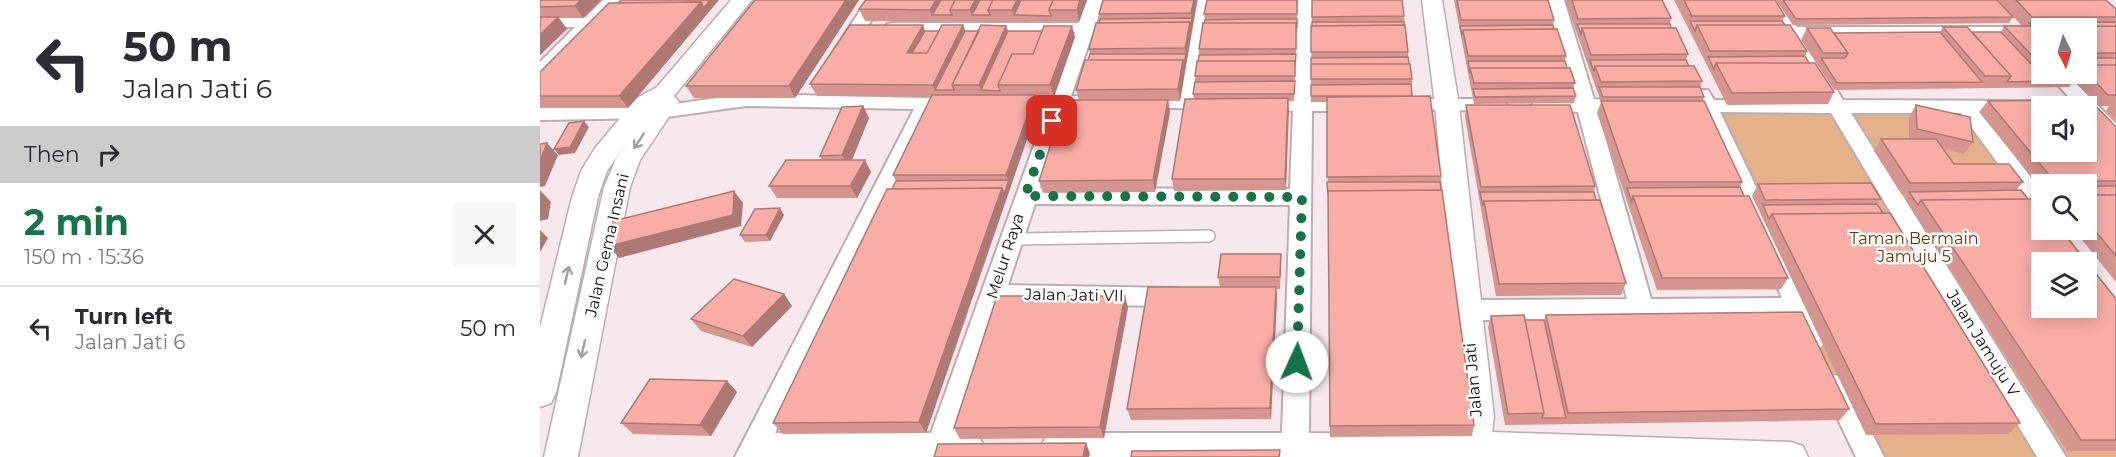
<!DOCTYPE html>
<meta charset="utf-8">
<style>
:root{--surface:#fff;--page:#f7f7f7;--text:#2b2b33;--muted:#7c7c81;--line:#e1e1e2;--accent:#147349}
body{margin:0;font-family:Montserrat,sans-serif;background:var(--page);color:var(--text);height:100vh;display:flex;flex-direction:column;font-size:22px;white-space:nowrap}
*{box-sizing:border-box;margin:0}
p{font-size:20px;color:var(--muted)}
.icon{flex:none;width:33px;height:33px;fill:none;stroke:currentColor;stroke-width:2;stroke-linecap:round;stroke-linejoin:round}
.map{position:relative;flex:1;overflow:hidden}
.drawer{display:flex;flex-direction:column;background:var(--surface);width:540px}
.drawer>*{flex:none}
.banner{background:#fff;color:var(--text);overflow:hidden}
.needle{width:39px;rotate:175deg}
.controls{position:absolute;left:1491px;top:18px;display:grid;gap:12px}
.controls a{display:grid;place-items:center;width:66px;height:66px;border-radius:0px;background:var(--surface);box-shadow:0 3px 15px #0003;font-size:30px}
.pin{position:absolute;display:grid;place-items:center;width:51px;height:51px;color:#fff;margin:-26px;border-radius:12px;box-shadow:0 3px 9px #0006}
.me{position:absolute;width:66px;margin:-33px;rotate:2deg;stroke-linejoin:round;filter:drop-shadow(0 0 4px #0008)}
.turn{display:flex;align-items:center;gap:21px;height:126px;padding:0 24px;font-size:27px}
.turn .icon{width:78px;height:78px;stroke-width:2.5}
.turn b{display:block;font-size:42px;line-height:51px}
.then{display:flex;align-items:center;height:57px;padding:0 24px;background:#0003;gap:12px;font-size:22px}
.round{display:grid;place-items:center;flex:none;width:63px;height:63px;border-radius:0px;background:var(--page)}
.overview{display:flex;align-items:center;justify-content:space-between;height:102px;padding:0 24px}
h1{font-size:36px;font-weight:700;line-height:45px;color:var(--accent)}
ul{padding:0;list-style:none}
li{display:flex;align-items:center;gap:18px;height:84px;padding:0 24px;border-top:2px solid var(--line)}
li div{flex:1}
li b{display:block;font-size:22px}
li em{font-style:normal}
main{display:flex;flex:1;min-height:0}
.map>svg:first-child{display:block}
.green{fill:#e4b189;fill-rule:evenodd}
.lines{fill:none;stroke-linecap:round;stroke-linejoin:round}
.service-casing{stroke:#bbadb2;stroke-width:14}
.minor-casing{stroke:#bbadb2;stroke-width:4}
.tertiary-casing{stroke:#bbadb2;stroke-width:3}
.service{stroke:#fff;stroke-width:11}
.minor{fill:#fff;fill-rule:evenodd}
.tertiary{fill:#fff;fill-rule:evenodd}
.wall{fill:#d6958e;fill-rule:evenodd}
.shaded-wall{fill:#ae7974}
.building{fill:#f9ada5;stroke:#ae7974;stroke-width:1.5;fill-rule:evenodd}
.oneway{stroke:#a19fa0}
.route{stroke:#147349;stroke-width:10;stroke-dasharray:0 18}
.labels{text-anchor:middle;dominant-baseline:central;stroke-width:5;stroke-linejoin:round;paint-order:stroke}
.park-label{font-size:16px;fill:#6e3900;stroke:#fff}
.street-label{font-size:16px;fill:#151012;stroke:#fff}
</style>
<main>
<section class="drawer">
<div class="banner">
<div class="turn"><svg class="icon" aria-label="left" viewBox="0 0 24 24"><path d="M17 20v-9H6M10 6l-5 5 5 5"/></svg><div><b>50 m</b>Jalan Jati 6</div></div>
<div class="then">Then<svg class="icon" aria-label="right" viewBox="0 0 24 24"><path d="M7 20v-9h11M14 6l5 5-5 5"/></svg></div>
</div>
<div class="overview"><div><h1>2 min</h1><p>150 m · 15:36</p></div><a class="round"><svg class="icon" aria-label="close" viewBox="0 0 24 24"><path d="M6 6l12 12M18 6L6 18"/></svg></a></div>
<ul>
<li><svg class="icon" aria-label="left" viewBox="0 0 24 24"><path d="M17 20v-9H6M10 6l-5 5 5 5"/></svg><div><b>Turn left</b><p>Jalan Jati 6</p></div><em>50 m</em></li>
</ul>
</section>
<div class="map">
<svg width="1576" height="457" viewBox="0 0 1576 457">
<rect width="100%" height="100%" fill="#f6e8ed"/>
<path class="green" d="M1167,106L1427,107L1501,202L1502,230H1523L1576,298V457H1330ZM1502,262H1546V308H1502Z"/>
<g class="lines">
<g class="service-casing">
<path id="service" d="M471,239L669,236"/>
</g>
<g class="minor-casing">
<path id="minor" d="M63,0H82L7,76L0,78V62L35,27H0V17H46Z
M327,0H345L310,53H298L295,49Z
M546,0H564L531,96L562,98L565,102L562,106L527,108L500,188L750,189L753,111L713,108L710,104L713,100L753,98L756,0H774L773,98L816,99L823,101L826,105L823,109L816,111H772L769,433L934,434L944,437L948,446L945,457H515L506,454L502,445L506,436L516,433H742L750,205L495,204L468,285L635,288L644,290L647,297L644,304L635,306L462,304L418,433H429L439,436L443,445L439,454L430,457H195L374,109L206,106L120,118L0,120V108L120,106L206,94L424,99L427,103L424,107L394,109L235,433H391L507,109L461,107L458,103L461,99L468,97L512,96L535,32L353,33L347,32L344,28L347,24L353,23H538Z
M658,0H676L660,97L682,99L685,103L682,107L675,109L590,107L587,103L590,99L597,97H640Z
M1006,0H1024L1054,99L1096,102L1099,106L1096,110L1058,112L1111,299L1242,298L1160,112L1130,110L1127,106L1130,102L1154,100L1151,94L1154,90H1168L1174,100H1283L1223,0H1241L1257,27H1483L1486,31L1483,35L1477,36H1263L1303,100L1502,101L1509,103L1511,106H1502V113H1442L1502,192L1501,201C1486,206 1464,206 1449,201L1446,196L1449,191L1476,188L1421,113H1311L1526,457H1497L1291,113L1180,112L1220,195L1285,340L1281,347L1272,350L1263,347L1250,318L927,320L918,317L915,310L918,303L927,300L1087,299L1038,112L995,109L992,105L995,101L1035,99Z
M1508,74H1527L1576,124V143L1569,141L1546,117V106H1537Z
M861,99H957L964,101L967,105L964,109L957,111L854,109L851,105L854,101Z
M1295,375L1304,378L1344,457H1316L1282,386L1286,378Z"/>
</g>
<g class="tertiary-casing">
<path id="tertiary" d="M191,0H212L134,96L139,102L100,160L90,187L38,457H4L64,187L76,159L88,141L67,171L58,197L16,393L11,403L0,407V328L32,197L41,171L55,148L97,98L117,87Z
M882,0H902L919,105L954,417L952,432L1251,442L1263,446L1268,457H922L917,446L922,417L895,105Z"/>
</g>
<use href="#service" class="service"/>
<use href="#minor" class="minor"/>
<use href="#tertiary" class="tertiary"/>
</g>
<path class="wall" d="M0,0H61L43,18H19L27,29L0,55Z
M319,0L255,98H154L146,86Z
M326,0H547L539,22L325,21L319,9Z
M657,0L640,101H628L630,112L615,192L503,193L499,181L539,100L536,90L548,60L550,54L549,49L560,19L559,14Z
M667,0H758L754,101H748L746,190L634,191L632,179L654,99L653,94L655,82V76L658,61L659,55V49L665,20L664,14Z
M772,0L864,16V22L868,52V57L872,79V96L901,176L900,182L934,425L932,436L790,437L787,102H771V79Z
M914,0H1008L1014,20L1013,25L1026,56L1025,61L1027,68L1035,83L1033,88L1036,96L1034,103L934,104Z
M1025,0H1122L1131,18L1130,24L1131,28L1148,54L1146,60L1149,66L1162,81L1160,87L1164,97L1163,101L1202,182L1200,187L1248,278L1241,289L1117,290L1057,113L1061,102Z
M1134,0H1235L1245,16L1242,21L1245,25L1267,51L1265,56L1269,63L1294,92L1288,104L1187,105Z
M1236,0H1457L1473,17L1469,23L1253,25Z
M1458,0H1566L1576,9V121L1566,111L1569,106H1559L1534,81L1529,87L1294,90L1261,40L1267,28L1294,33L1400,32L1403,27L1432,32H1461L1464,26H1482ZM1502,28H1546V74H1502Z
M167,14L88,108H0V72Z
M423,25L425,31H439L466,26L468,31L535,37L514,97H495L498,107L386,433L243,434L233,423L356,181L353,175L392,97L277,96L270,84L385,31H399Z
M1448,101L1576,127V282L1534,230H1546V184H1502V190L1439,112Z
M926,105L1055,186L1054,192L1056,200L1086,283L1081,295L956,296L925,117Z
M1376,105L1433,142L1424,154L1404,149L1414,164L1483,182L1476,190L1488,199L1576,299V451H1527L1373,212L1365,198L1367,194L1362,195L1334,151L1341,139H1369V117Z
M323,106L329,118L312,160L331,172L317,198H237L229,186L282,160L280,156Z
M1218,184L1341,199L1337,204L1480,423L1468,434L1326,435L1212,196Z
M244,215L230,241L205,242L200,235Z
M741,265L740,289H736L737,298L731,419L591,420L587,409L680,287L678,277Z
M244,294L252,306L212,347L161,331L151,319Z
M588,307L564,438L420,439L414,428Z
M1006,315L1309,409L1300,420L965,425L948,327L951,316L985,320H1004Z
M187,381L197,392L171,436L93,434L81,423Z"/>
<path class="shaded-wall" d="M41,0H61L43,18L35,6Z
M170,0H179L88,108L79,96L161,2Z
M306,0H319L255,98L249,86Z
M396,0H407L392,15L390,10Z
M435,0H445L432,15L430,10Z
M477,0H485L474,15L472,10Z
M540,0H547L539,22L537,10Z
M654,0H657L640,101L638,89L643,60L646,54L645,48L650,22L652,18L651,13Z
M18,17L27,29L0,55V35Z
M383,25L387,37L375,58L367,53Z
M423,25L427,37L395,90L393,85Z
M466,26L470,37L441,90L439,85Z
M532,26L535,37L514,97L510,85Z
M495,95L498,107L386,433L379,422L462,188L469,180L466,175Z
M748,98L749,110L746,190L745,179Z
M628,100L630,112L615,192L613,180Z
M323,106L329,118L309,167L302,155Z
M44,121L49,127L35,153L19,155L14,149Z
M7,143L18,155L5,186L0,187V161Z
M325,160L331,172L317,198L310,186Z
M0,190L11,202L8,219L0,221Z
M194,191L203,203L201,226L79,258L69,246Z
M240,208L244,215L230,241L226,235Z
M0,230L8,238L0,252Z
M736,287L737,298L731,419L730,408Z
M244,294L252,306L212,347L203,336Z
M585,296L588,307L564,438L560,427Z
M187,381L197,392L171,436L160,425Z
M546,443L550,454L549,457H543Z"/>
<path class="building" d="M0,0H41L35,6L0,7Z
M81,0H170L164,8L161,2L78,3Z
M215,0H306L249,86H146Z
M326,0H396L390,10L319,9Z
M401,0H415L410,10L412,15H392Z
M415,0H435L430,10H410Z
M440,0H453L448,10L450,15H432Z
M453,0H477L472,10H448Z
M481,0H513L509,10L511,16L474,15Z
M513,0H540L537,10H509Z
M563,0H654L651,13L559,14Z
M667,0H757V14H664Z
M772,0H862L864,16L772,17Z
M917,0H1008L1014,20H921Z
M1032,0H1122L1131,18L1038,19Z
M1144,0H1235L1245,16H1152Z
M1243,0H1457L1473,17L1256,19Z
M1476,0H1566L1576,9V17H1492Z
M161,2L79,96H0V72L69,3Z
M0,17H18L0,35Z
M652,18L651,27L650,22L559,23L560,19Z
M710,19H757V28L756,23H664L665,20Z
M1150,21H1242L1245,25H1157L1155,31Z
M650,22L645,48L549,49L556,23Z
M772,22H864V25L772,26Z
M1576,22V26L1502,27L1498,32L1489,23Z
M663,23H756V49H659Z
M1037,24H1130L1131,28H1042L1041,34Z
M310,25H383L367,53H387L402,25H423L393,85L270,84Z
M441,25L466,26L439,85H412Z
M865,25L868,52H771V26Z
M1013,25L1014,29L923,30L922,35L920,26Z
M1157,25H1250L1267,51H1170Z
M504,26H532L510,85H458L472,54H493Z
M1464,26H1490L1502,38V66Z
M1576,26V53H1546V28H1504L1502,27Z
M1403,27H1427L1471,76H1445Z
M1042,28H1136L1148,54L1051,55Z
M1267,28H1290L1308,53H1283Z
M1017,29L1026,56H928L923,30Z
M385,31H399L387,53H372Z
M425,31H439L412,85L414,90H395Z
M468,31H502L493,54H472L458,85L460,91L441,90Z
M1400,32L1442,82L1297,83L1281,58H1305L1308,53L1294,33Z
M1432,32H1461L1507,81L1467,82L1471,76Z
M550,54H646L644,65L643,60H548Z
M756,54L755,66V61H658L659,55Z
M1265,56L1269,63H1176L1174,69L1168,57Z
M868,57L869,64H771V58Z
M1546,58H1576V65H1546Z
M545,60H643L638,89L536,90Z
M1050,60H1146L1149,66H1055L1054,72Z
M657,61H755V76H655Z
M928,61H1025L1027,68H930V74Z
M1176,63H1275L1294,92L1192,93Z
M771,64H870L872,79H771Z
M1546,65H1576V95H1568L1546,72Z
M1055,66H1154L1162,81L1061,82Z
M930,68H1030L1035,83H934Z
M1509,74H1536L1538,75L1511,76Z
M755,81L754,94H653L655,82Z
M871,84L872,96H771V85Z
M1059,87H1160L1164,97H1063Z
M1033,88L1036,96L935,97L933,89Z
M392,95H495L466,175H353Z
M890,96L901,176L787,177V97Z
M748,98L745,179H632L645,99Z
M525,100H628L613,180L499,181Z
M1550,100L1576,127V181H1514L1448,101ZM1502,106H1546V152H1502Z
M1061,101H1164L1202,182H1089Z
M926,105H1030L1055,186L941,187Z
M1376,105L1430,117L1433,142L1377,129Z
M323,106L302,155L280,156L302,107Z
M44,121L30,147L14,149L29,123Z
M1341,139H1396L1414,164H1469L1483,182L1370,183Z
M7,143L0,161V144Z
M246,160H325L310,186H229Z
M469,180L464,194L462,188L352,189L356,181Z
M787,182H900L901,190L788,191V196Z
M1331,183L1341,199L1225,200L1218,184Z
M1546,186H1576V195H1546Z
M1200,187L1204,196H1093L1092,202L1087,188Z
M462,188L379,422L233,423L347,189Z
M902,190L934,425L790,426L788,191Z
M1481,190L1488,199L1381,200L1378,205L1369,192Z
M194,191L193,215L69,246L73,221Z
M940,192H1054L1056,200L944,201L943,206Z
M1546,195H1576V256L1546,220Z
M1093,196H1209L1248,278H1122Z
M1497,199L1502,205V230H1521L1576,299V440H1541L1381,200ZM1502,262H1546V308H1502Z
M1060,200L1086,283L959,284L944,201Z
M1337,204L1343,213L1232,214L1229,219L1223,205Z
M240,208L226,235H200L215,209Z
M1350,213L1480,423L1336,424L1232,214Z
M681,254H741L740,277H678Z
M194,279L244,294L203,336L151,319Z
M608,287H736L730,408L587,409Z
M457,296H585L560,427L414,428Z
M1262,312L1309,409L1028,413L1006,315Z
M984,315L1004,413L968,414L951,316Z
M985,320H1004L1026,418H1002L1004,413Z
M110,379L187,381L160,425L81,423Z
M546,443L543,457H394L398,444Z
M740,450L739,457H591L592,451Z"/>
<defs><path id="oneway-shaft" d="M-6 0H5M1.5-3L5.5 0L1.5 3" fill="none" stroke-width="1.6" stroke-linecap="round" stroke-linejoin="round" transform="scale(1.5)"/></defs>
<g class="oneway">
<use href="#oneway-shaft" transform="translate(99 141) rotate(123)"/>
<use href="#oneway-shaft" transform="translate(27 275) rotate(-77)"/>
<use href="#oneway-shaft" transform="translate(43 349) rotate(102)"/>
</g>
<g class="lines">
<path class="route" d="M512,121L485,196L762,197L757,362"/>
</g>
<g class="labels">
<g class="park-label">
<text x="1374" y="238">Taman Bermain<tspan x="1374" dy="18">Jamuju 5</tspan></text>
</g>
<g class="street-label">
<text transform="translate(67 245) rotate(-77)">Jalan Gema Insani</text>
<text transform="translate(465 256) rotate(-72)">Melur Raya</text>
<text transform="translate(534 295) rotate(1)">Jalan Jati VII</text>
<text transform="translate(1443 343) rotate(58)">Jalan Jamuju V</text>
<text transform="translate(933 380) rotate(-95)">Jalan Jati</text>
</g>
</g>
</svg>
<div class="controls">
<a><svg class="needle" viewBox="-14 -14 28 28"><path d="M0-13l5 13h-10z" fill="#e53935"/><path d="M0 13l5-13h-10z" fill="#7c7c81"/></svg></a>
<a><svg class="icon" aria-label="sound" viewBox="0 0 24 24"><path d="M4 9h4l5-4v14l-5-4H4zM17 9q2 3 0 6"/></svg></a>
<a><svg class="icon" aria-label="search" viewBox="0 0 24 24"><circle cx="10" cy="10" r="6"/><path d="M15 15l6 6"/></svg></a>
<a><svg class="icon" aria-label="layers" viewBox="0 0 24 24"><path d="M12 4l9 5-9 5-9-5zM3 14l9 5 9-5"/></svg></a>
</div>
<div class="pin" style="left:512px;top:121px;background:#d93025"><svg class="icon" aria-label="arrive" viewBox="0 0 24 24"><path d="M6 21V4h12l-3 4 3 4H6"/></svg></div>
<svg class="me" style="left:757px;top:362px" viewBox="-20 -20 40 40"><circle r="19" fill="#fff"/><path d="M0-13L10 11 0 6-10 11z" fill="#147349"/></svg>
</div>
</main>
